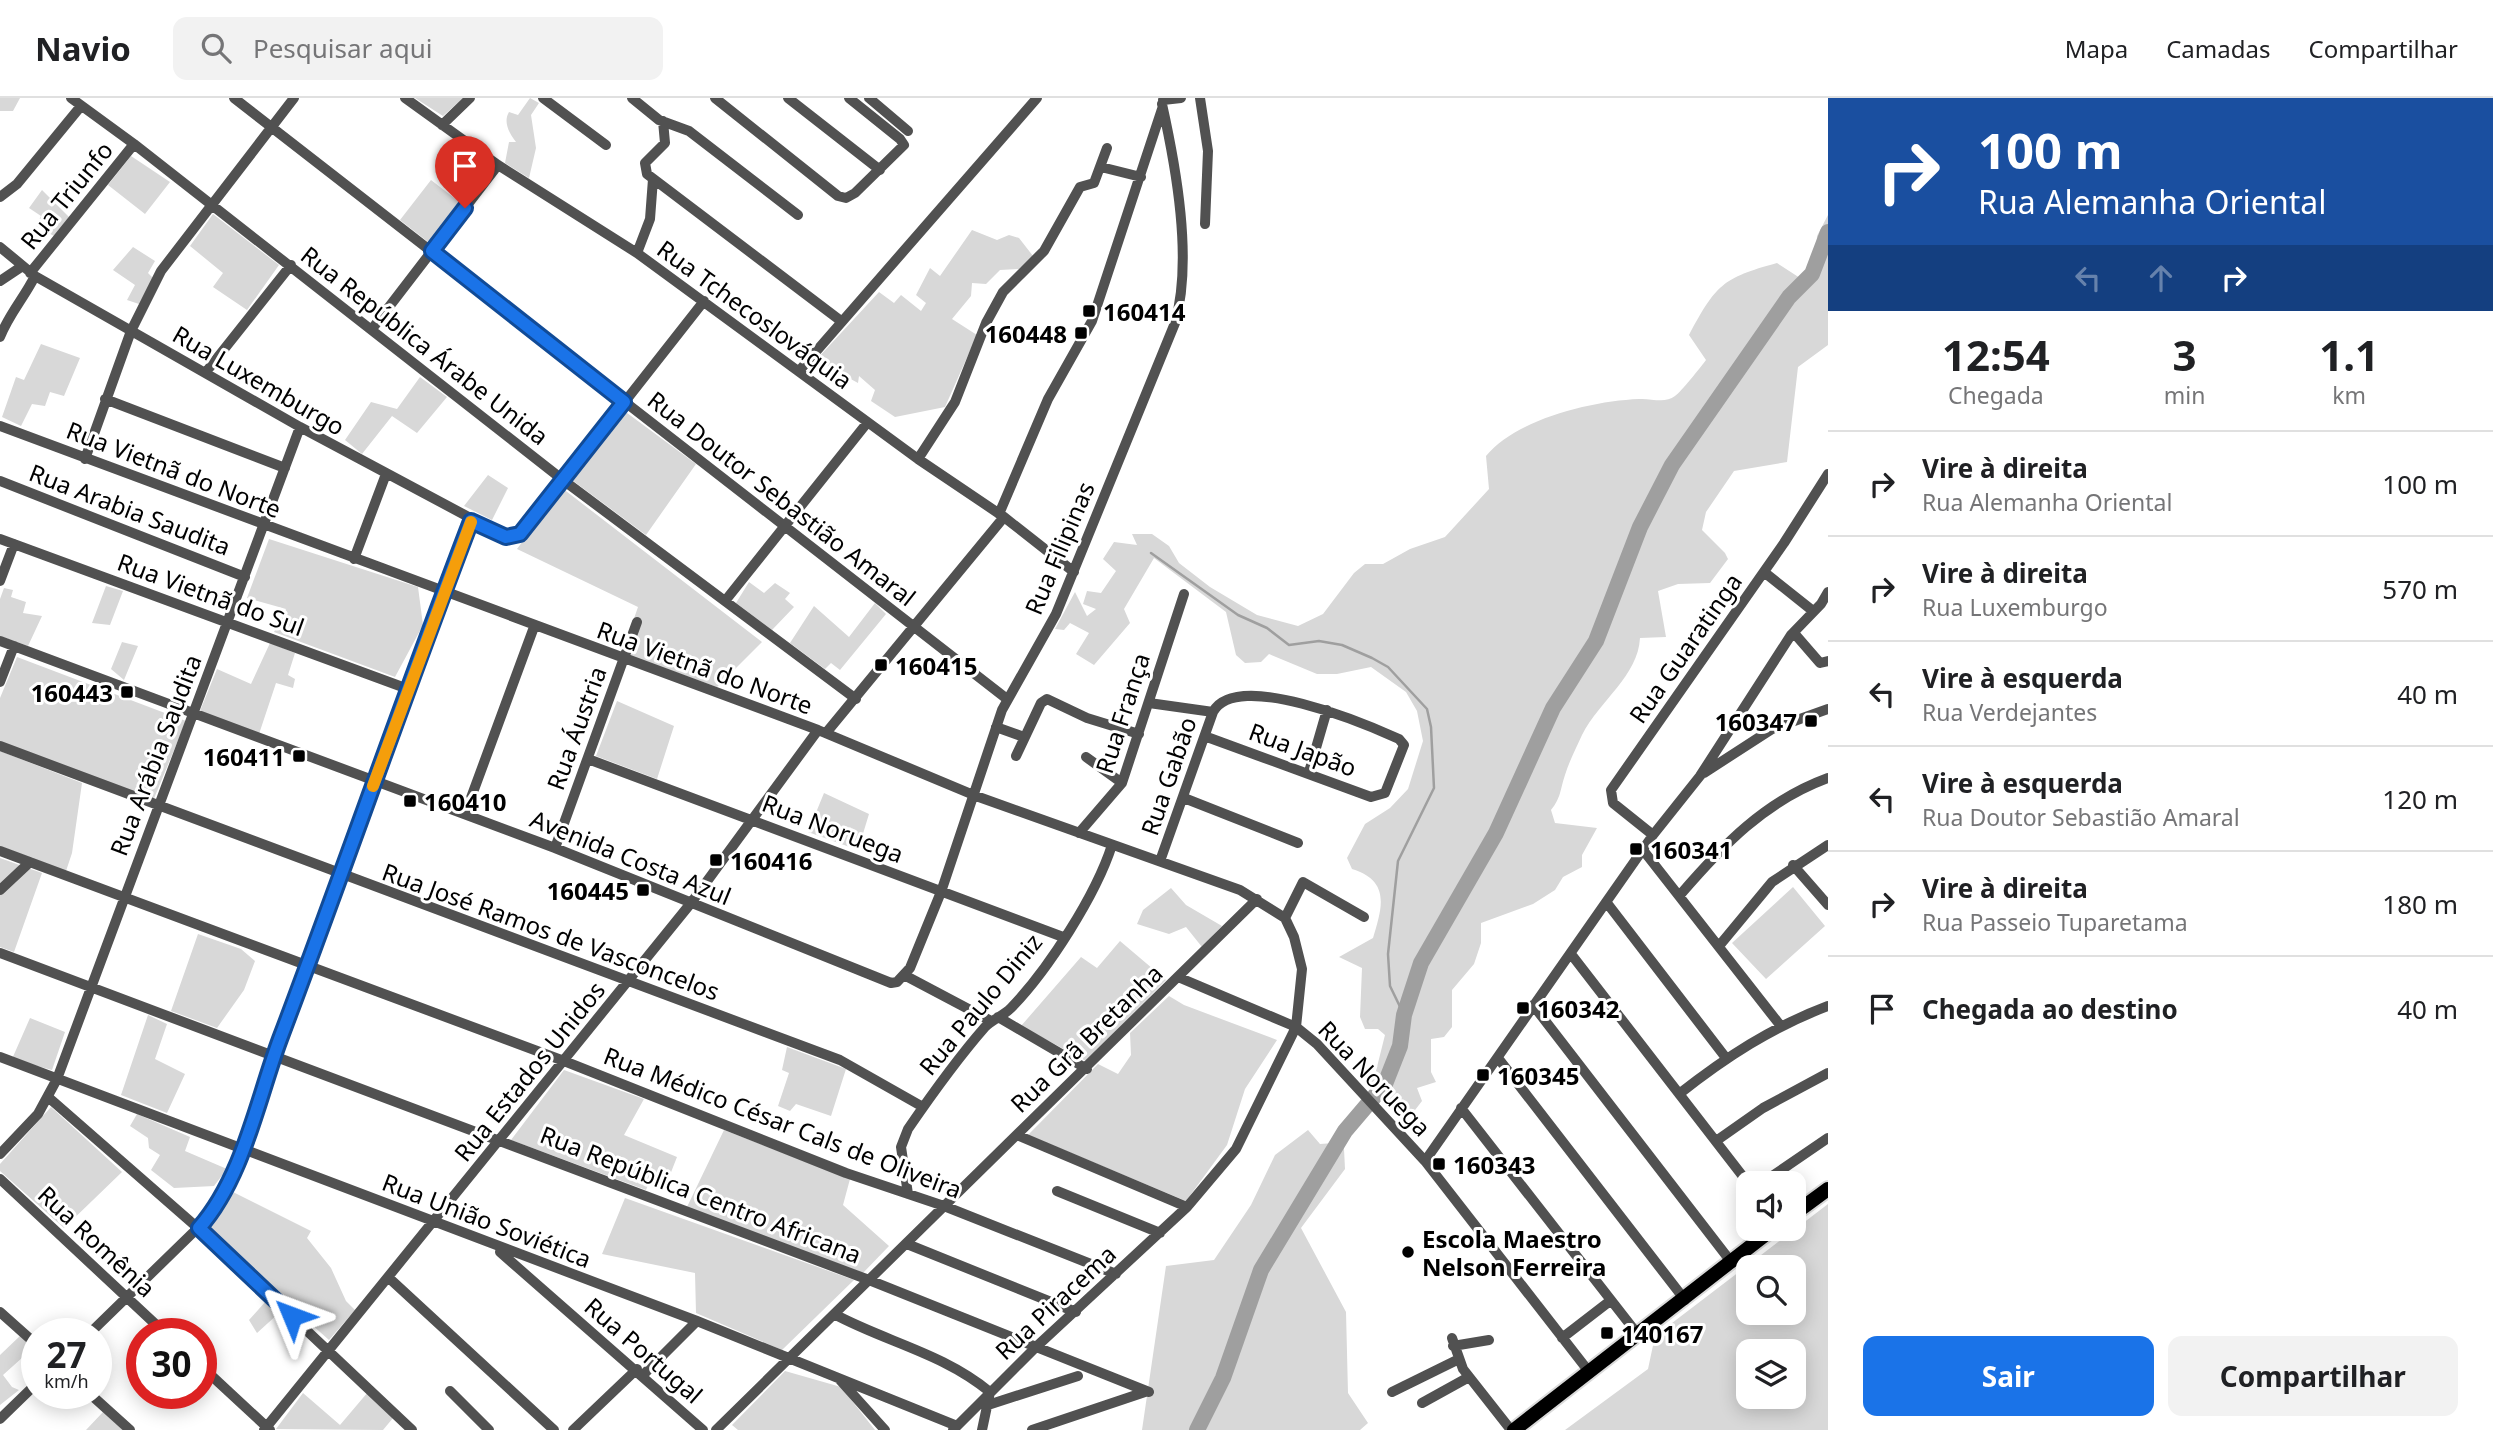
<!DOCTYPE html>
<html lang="pt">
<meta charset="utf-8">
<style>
:root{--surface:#fff;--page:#f2f2f2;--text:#202124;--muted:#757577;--line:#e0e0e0;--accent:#1a73e8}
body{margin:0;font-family:"Noto Sans",sans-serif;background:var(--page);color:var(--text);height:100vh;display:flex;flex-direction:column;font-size:26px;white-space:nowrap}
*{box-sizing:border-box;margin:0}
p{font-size:23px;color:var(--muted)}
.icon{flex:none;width:38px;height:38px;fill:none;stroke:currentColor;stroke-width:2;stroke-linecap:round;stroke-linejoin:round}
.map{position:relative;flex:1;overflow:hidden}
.side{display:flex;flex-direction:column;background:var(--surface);width:665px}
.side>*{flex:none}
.banner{background:#1a4fa0;color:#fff;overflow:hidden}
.controls{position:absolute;left:1736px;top:1073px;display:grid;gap:14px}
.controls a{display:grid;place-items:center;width:70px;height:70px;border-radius:14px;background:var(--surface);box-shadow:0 4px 18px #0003;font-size:35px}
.speed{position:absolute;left:21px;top:1220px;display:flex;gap:14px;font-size:35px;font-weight:700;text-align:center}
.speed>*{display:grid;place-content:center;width:91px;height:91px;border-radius:50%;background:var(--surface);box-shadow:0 4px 18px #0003;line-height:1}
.speed small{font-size:18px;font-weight:400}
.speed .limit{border:10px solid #d22;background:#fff;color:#111}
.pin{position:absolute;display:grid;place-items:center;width:60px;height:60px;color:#fff;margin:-72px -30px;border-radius:50% 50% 50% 0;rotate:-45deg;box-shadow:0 0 7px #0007}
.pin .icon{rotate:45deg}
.me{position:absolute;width:77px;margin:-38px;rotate:314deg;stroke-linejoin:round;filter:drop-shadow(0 0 5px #0008)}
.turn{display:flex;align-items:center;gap:24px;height:147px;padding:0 35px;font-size:32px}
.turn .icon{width:91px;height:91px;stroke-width:2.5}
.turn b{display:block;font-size:49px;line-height:60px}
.lanes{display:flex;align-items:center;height:66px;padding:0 35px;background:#0003;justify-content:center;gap:35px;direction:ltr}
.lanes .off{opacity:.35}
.eta{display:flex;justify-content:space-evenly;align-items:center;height:119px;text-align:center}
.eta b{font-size:42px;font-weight:700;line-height:49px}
.action{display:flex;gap:14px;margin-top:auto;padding:14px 35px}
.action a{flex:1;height:80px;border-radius:14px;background:var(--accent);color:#fff;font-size:28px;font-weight:700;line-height:80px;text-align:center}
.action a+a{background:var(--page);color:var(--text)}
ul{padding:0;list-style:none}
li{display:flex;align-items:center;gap:21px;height:105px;padding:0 35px;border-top:2px solid var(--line)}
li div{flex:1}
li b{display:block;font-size:26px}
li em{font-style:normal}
header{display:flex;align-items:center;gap:42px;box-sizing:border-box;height:98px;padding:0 35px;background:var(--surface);border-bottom:2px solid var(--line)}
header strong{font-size:33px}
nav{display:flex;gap:38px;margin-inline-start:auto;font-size:24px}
.search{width:490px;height:63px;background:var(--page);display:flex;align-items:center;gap:18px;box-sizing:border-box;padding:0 24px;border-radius:14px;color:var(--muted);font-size:26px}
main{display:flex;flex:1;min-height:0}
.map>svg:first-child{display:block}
.green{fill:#d8d8d8;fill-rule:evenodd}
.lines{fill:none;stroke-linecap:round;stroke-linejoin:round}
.stream{stroke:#9f9f9f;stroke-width:2.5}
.river{stroke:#9f9f9f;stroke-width:16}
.major-casing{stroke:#dbdbdb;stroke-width:18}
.minor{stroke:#515151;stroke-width:10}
.major{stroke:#000;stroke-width:14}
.route-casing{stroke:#114b97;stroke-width:18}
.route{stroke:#1a73e8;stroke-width:12}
.slow{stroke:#f59e0b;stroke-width:12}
.poi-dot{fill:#000;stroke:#fff;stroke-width:2.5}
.labels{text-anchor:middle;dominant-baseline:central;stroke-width:6;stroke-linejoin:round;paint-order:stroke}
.street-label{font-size:24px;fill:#000;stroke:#fff}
.poi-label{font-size:24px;font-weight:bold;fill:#000;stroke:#fff;text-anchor:start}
</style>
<header>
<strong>Navio</strong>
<div class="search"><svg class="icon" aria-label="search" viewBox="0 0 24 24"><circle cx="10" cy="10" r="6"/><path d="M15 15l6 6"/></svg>Pesquisar aqui</div>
<nav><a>Mapa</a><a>Camadas</a><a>Compartilhar</a></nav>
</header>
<main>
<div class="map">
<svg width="1828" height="1332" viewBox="0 0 1828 1332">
<rect width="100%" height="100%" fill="#fff"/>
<path class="green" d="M0,0H20L13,13H0Z
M415,0H463L443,18Z
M530,0L539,5L531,17L536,50L529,80L505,65L509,44H516C509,35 503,24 509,14L518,17Z
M131,58L170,84L145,116L108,87Z
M431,82L462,106L432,147L400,122Z
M42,92L69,119L54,138L36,128L41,118L29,110Z
M213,116L279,167L247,212L213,189L223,175L190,148Z
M1828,117V247L1798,269L1787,364L1734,373L1706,414L1702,432L1725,455L1728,461L1710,485L1678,486L1658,493L1666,539L1640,540C1638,578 1600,602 1582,637C1576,650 1569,664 1565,677C1560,692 1561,700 1551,712L1555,725L1597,730L1582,757V769L1563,779L1555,792L1533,806L1481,825V845L1474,866L1452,892V929L1444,939L1431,941V974L1436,984L1417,990L1422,1003L1412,1016L1368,985L1376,973L1385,937L1378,931H1365L1360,919L1362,870L1339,859L1373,840C1382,810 1391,783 1352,771L1347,760L1365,726L1390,710L1408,691L1423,643L1417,613L1406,594L1371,569L1337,576H1317L1269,556L1261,564L1245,565L1236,557L1226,514L1154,460L1124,511L1130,525L1094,567L1076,556L1089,535L1070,525L1064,532L1055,531L1075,494L1087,518L1096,511L1083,506L1087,493L1101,495L1116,473L1103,461L1114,444L1137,447L1132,436H1152L1169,448L1179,465L1210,489L1257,517L1298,528L1323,516L1354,475L1365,466H1383L1410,451L1445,439L1489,391L1486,358C1517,321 1591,303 1639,301C1651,300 1665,306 1675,298C1681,294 1700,270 1706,262L1689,237C1716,187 1722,180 1777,165L1800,180L1816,157L1817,138Z
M972,132L997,142L1009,137L1019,140L1033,158L1019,171L1000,172L986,186L972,185L971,198L952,221L977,237L945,309L895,319L871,303L875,292L859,278L858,285L816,262L879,194L894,205L901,197L921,213L926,205L916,197L930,170L940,178Z
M133,149L155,163L148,175L153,180L139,206L127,202L135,187L113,172Z
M41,246L80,260L64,298L50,294L45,308L32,306L21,328L2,319L16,279L24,282Z
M420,279L447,299L417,335L392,318L362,356L345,342L371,304L397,311Z
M623,312L696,366L646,437L572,382Z
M488,377L508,390L492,422L464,408Z
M562,390L762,544L717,589L622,555L638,509L517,451Z
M269,441L418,489L423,527L395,579L274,534L286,511L247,500Z
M749,484L764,495L775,485L790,495L785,501L794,509L772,532L736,505Z
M106,488L123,493L110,527L92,525Z
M4,490L13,492L11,499L26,504L23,515L42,518L28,548L0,538V501Z
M875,505L886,516L840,572L831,565L825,571L790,545L814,508L849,539Z
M122,544L138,548L124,582L111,571Z
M270,545L295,555L288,577L295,581L293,590L276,585L259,636L200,613L217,571L251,586Z
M17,559L186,623L153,703L0,644V600Z
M617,603L674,628L657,681L596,658Z
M0,653L82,685L72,755L66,773L0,748Z
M824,695L869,716L858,752L808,734Z
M0,760L42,775L14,854L0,849Z
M1793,789L1825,828L1766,881L1732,845Z
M1171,790L1186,807L1222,828L1202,849L1186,829L1169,836L1137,826L1143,812Z
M198,836L241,851L255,863L244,892L217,930L171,913Z
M1120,843L1166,882L1086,963L1021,928L1081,859L1097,870Z
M1169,898L1184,907L1277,942L1245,991L1227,1047L1186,1103L1028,1037L1098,966L1118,976L1131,957L1130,935Z
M148,917L167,926L155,961L185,976L167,1015L121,997Z
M30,920L65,934L52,972L12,961Z
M787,949L846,971L831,1018L796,1006L790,1013L778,1008L789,975L782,972Z
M564,972L644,1001L624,1037L677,1059L666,1087L651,1080L646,1092L511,1042Z
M1375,992L1343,1031L1345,1071L1301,1130L1346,1214L1348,1295L1368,1325L1360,1332H1142L1166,1168L1214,1162L1251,1107L1275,1057L1308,1032L1320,1046L1334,1045L1341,1031Z
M51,1009L122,1074L64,1130L0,1073V1066Z
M137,1016L190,1039L185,1053L227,1071L214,1088L174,1090L151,1072L160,1057L149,1050L148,1040L130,1028Z
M724,1032L850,1081L843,1107L889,1148L863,1175L687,1109Z
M229,1092L311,1133L307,1140L331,1170L346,1203L355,1212L329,1242L206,1133Z
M625,1100L854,1182L782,1252L696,1215L695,1175L602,1156Z
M1828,1106V1332H1565L1648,1271L1655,1238ZM1748,1169H1794V1214H1748ZM1748,1253H1794V1298H1748Z
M266,1203L279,1215L257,1235L249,1222Z
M21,1237L33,1250L3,1277L12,1289L19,1292L0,1307V1257Z
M785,1273L841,1289L875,1332H738L732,1327Z
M368,1294L393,1320L383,1332L276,1331L303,1295L340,1327Z
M103,1314L123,1332H86Z"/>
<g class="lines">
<path class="stream" d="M1151,455L1238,517L1267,530L1289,547L1319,543L1342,547L1372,560L1388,569L1427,611L1431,629L1434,690L1398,763L1388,856L1390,888L1404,917"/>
<path class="river" d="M1197,1332L1223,1280L1261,1172L1345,1033L1385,986L1400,948L1404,917L1421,865L1496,735L1553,610L1596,543L1640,429L1672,367L1789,199L1812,176L1828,134"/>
<g class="major-casing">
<path id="major" d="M1794,1116L1828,1091
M1514,1332L1774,1130"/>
</g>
<path class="minor" d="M71,0L134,46L563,382L856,601
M234,0L1007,601
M405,0L498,67L637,155L918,361L1004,419L1074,474
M543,0L606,47
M632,0L659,22L689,33L798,117
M715,0L838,98L846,100L855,95L904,47L900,41L849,0
M788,0L880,72
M869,0L908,33
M1200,0L1208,53L1205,126
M1163,2L1181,0
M663,23L665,45L645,65L647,76L841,223
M442,27L470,0
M1101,69L1141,79
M0,99L17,86L81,8
M0,149L35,178L300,329L506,439H515L528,427L704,203
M637,155L650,121L653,81
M30,175L134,46
M0,183L21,169
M372,231L498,67
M0,239C9,216 24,200 35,178
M799,273L1037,0
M206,274L291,167
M105,301L285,370
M0,328L818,632L976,698L1240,792L1285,820L1294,839L1302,871L1296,929L1236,1051L1187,1109L1036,1249L953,1332
M85,361L131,233L161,173L294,0
M918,361L955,304L986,225L1003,194L1044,153L1080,89L1094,85L1107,50
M0,383L245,479
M999,416L1048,301L1092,223L1162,11
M0,441L408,591
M354,461L386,376
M1764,474L1813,513
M0,483L14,446
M725,503L867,325
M1794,535L1820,565L1828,563
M0,543L555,750L891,885L897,884L910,870L941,794L1002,612L1056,516L1175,225C1193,162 1176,69 1162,6
M0,584L14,548
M1149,605L1213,614
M996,629L1024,639
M826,635L1004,419
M0,648L840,962L923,1009
M1016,658L1041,605L1047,601L1087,620L1139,636
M1086,659L1122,685
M588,661L1063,839
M1309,674L1327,612
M1704,675L1772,631L1828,611
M1184,700L1298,745
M465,716L534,529
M1079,735L1122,685L1184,496
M1653,737L1613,705L1611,692L1784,445L1828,376
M555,750L637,524
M1643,752L1780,927
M0,753L564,963L846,1075L944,1108L1116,1176
M1160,763L1213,614C1236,571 1366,626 1399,641L1404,647L1385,695L1371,699L1207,639
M1793,767L1828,807
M0,792L30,764
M1680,797C1723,747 1765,703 1828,680
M1607,805L1726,960
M1285,820L1303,784L1364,819
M1719,848L1772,784L1828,747
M0,855L869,1182L1149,1294
M1571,856L1748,1085
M906,878L991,923
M1178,879L1296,929L1317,946L1425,1063L1590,1275
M1533,907L1732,1165
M998,919L1087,971
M0,959L697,1223L957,1328
M1498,960L1685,1202
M1679,996C1726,959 1772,929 1828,908
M48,999L199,1131L412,1332
M1461,1010L1639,1238
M1017,1037L1187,1109
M1716,1043L1763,1010L1828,975
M0,1056L38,1016L57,981L300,329
M1425,1063L1653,737L1700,678L1791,537L1821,506L1828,494
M0,1081L166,1236
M1762,1085L1828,1040
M1057,1093L1160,1135
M908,1096L901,1049L908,1031C932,996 957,961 985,929C993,921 1003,918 1011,910C1048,872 1096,797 1112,747
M907,1146L1076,1214
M500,1154L703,1332
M389,1180L554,1332
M0,1214L37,1247
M834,1216C886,1244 943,1255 990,1294L982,1332
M89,1236L208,1120L243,1049L339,776L472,423
M1452,1240L1463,1271L1511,1332
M1562,1240L1610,1203
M1453,1248L1489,1242
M201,1268L270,1332
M643,1277L697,1223
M840,1282L885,1332
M450,1293L489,1332
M1392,1294L1457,1262
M89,1295L130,1332
M1422,1305L1469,1279
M988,1307L1078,1278
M0,1321L37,1285
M264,1332L691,805L818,632
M573,1332L637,1271
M716,1332L1257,801
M1032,1332L1145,1294"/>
<use href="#major" class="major"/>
</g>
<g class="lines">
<g class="route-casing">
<path id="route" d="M292,1218L199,1130C243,1080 257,1003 280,941C345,769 405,595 471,423L506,439L520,436L624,304L432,153L465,110"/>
</g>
<use href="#route" class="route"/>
<path class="slow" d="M373,688L471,424"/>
</g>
<g class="poi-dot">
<rect x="1082" y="206" width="14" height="14" rx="3.5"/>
<rect x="1074" y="228" width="14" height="14" rx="3.5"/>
<rect x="874" y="560" width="14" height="14" rx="3.5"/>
<rect x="120" y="587" width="14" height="14" rx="3.5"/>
<rect x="1804" y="616" width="14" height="14" rx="3.5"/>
<rect x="292" y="651" width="14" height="14" rx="3.5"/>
<rect x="403" y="696" width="14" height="14" rx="3.5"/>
<rect x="1629" y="744" width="14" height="14" rx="3.5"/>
<rect x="709" y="755" width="14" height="14" rx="3.5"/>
<rect x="636" y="785" width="14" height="14" rx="3.5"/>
<rect x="1516" y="903" width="14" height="14" rx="3.5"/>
<rect x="1476" y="970" width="14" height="14" rx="3.5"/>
<rect x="1432" y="1059" width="14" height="14" rx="3.5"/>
<circle cx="1408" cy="1154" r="7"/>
<rect x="1600" y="1228" width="14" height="14" rx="3.5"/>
</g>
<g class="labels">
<g class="street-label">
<text transform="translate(66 97) rotate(-51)">Rua Triunfo</text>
<text transform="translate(755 216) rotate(36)">Rua Tchecoslováquia</text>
<text transform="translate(425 247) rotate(38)">Rua República Árabe Unida</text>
<text transform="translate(259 282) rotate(30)">Rua Luxemburgo</text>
<text transform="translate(174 371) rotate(21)">Rua Vietnã do Norte</text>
<text transform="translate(782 400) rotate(38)">Rua Doutor Sebastião Amaral</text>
<text transform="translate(130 411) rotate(21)">Rua Arabia Saudita</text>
<text transform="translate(1059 450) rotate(-67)">Rua Filipinas</text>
<text transform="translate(211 496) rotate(20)">Rua Vietnã do Sul</text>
<text transform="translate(1685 550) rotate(-55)">Rua Guaratinga</text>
<text transform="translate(705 569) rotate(20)">Rua Vietnã do Norte</text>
<text transform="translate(1122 615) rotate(-72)">Rua França</text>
<text transform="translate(576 630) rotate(-70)">Rua Áustria</text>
<text transform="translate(1303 651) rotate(20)">Rua Japão</text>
<text transform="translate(155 657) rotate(-69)">Rua Arábia Saudita</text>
<text transform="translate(1168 678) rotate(-71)">Rua Gabão</text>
<text transform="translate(833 730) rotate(21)">Rua Noruega</text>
<text transform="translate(631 759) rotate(22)">Avenida Costa Azul</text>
<text transform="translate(551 833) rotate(20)">Rua José Ramos de Vasconcelos</text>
<text transform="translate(980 906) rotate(-50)">Rua Paulo Diniz</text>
<text transform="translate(1086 940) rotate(-44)">Rua Grã Bretanha</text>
<text transform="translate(529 973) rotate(-51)">Rua Estados Unidos</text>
<text transform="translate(1375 980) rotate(46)">Rua Noruega</text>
<text transform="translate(783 1024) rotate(21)">Rua Médico César Cals de Oliveira</text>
<text transform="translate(701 1096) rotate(21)">Rua República Centro Africana</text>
<text transform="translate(487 1122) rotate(21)">Rua União Soviética</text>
<text transform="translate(97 1143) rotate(43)">Rua Romênia</text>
<text transform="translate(1055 1204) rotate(-43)">Rua Piracema</text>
<text transform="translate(644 1252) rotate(41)">Rua Portugal</text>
</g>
<g class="poi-label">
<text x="1103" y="213">160414</text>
<text x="1067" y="235" text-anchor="end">160448</text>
<text x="895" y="567">160415</text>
<text x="113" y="594" text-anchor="end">160443</text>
<text x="1797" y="623" text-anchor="end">160347</text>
<text x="285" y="658" text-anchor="end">160411</text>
<text x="424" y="703">160410</text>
<text x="1650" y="751">160341</text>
<text x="730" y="762">160416</text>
<text x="629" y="792" text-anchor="end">160445</text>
<text x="1537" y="910">160342</text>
<text x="1497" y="977">160345</text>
<text x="1453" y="1066">160343</text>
<text x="1422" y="1140">Escola Maestro<tspan x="1422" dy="28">Nelson Ferreira</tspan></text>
<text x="1621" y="1235">140167</text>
</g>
</g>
</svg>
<div class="controls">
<a><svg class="icon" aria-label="sound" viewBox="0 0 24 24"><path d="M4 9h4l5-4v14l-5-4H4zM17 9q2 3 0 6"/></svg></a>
<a><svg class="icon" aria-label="search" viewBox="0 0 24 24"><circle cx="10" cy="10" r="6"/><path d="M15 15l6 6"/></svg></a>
<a><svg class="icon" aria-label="layers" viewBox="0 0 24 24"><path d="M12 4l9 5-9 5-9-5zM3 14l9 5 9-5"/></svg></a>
</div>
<div class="speed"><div>27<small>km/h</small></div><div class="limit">30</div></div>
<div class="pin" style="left:465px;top:110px;background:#d93025"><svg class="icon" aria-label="arrive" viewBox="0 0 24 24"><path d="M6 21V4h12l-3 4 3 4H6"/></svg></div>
<svg class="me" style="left:292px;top:1218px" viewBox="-20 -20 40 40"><path d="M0-17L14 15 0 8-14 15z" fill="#1a73e8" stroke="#fff" stroke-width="4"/></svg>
</div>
<section class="side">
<div class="banner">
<div class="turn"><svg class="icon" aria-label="right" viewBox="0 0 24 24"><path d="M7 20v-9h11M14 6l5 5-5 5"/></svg><div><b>100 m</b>Rua Alemanha Oriental</div></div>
<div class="lanes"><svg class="icon off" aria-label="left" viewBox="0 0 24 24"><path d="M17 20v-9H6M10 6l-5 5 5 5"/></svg><svg class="icon off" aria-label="ahead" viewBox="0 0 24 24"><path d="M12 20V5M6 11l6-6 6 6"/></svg><svg class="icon" aria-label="right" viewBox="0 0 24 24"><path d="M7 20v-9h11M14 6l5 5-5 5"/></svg></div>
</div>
<div class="eta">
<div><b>12:54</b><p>Chegada</p></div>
<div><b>3</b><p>min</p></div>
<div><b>1.1</b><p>km</p></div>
</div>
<ul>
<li><svg class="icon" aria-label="right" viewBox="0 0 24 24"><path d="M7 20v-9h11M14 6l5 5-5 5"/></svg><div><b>Vire à direita</b><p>Rua Alemanha Oriental</p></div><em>100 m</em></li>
<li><svg class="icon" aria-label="right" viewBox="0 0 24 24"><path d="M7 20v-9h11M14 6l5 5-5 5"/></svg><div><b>Vire à direita</b><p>Rua Luxemburgo</p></div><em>570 m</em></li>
<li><svg class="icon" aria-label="left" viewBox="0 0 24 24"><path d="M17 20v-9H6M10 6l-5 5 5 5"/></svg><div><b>Vire à esquerda</b><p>Rua Verdejantes</p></div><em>40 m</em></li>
<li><svg class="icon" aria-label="left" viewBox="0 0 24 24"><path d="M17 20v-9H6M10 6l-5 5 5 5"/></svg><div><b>Vire à esquerda</b><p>Rua Doutor Sebastião Amaral</p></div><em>120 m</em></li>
<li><svg class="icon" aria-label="right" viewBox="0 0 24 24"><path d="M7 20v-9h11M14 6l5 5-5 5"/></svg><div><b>Vire à direita</b><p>Rua Passeio Tuparetama</p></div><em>180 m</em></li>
<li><svg class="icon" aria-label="arrive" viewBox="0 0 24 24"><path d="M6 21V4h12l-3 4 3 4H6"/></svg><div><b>Chegada ao destino</b></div><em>40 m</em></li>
</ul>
<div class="action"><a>Sair</a><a>Compartilhar</a></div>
</section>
</main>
